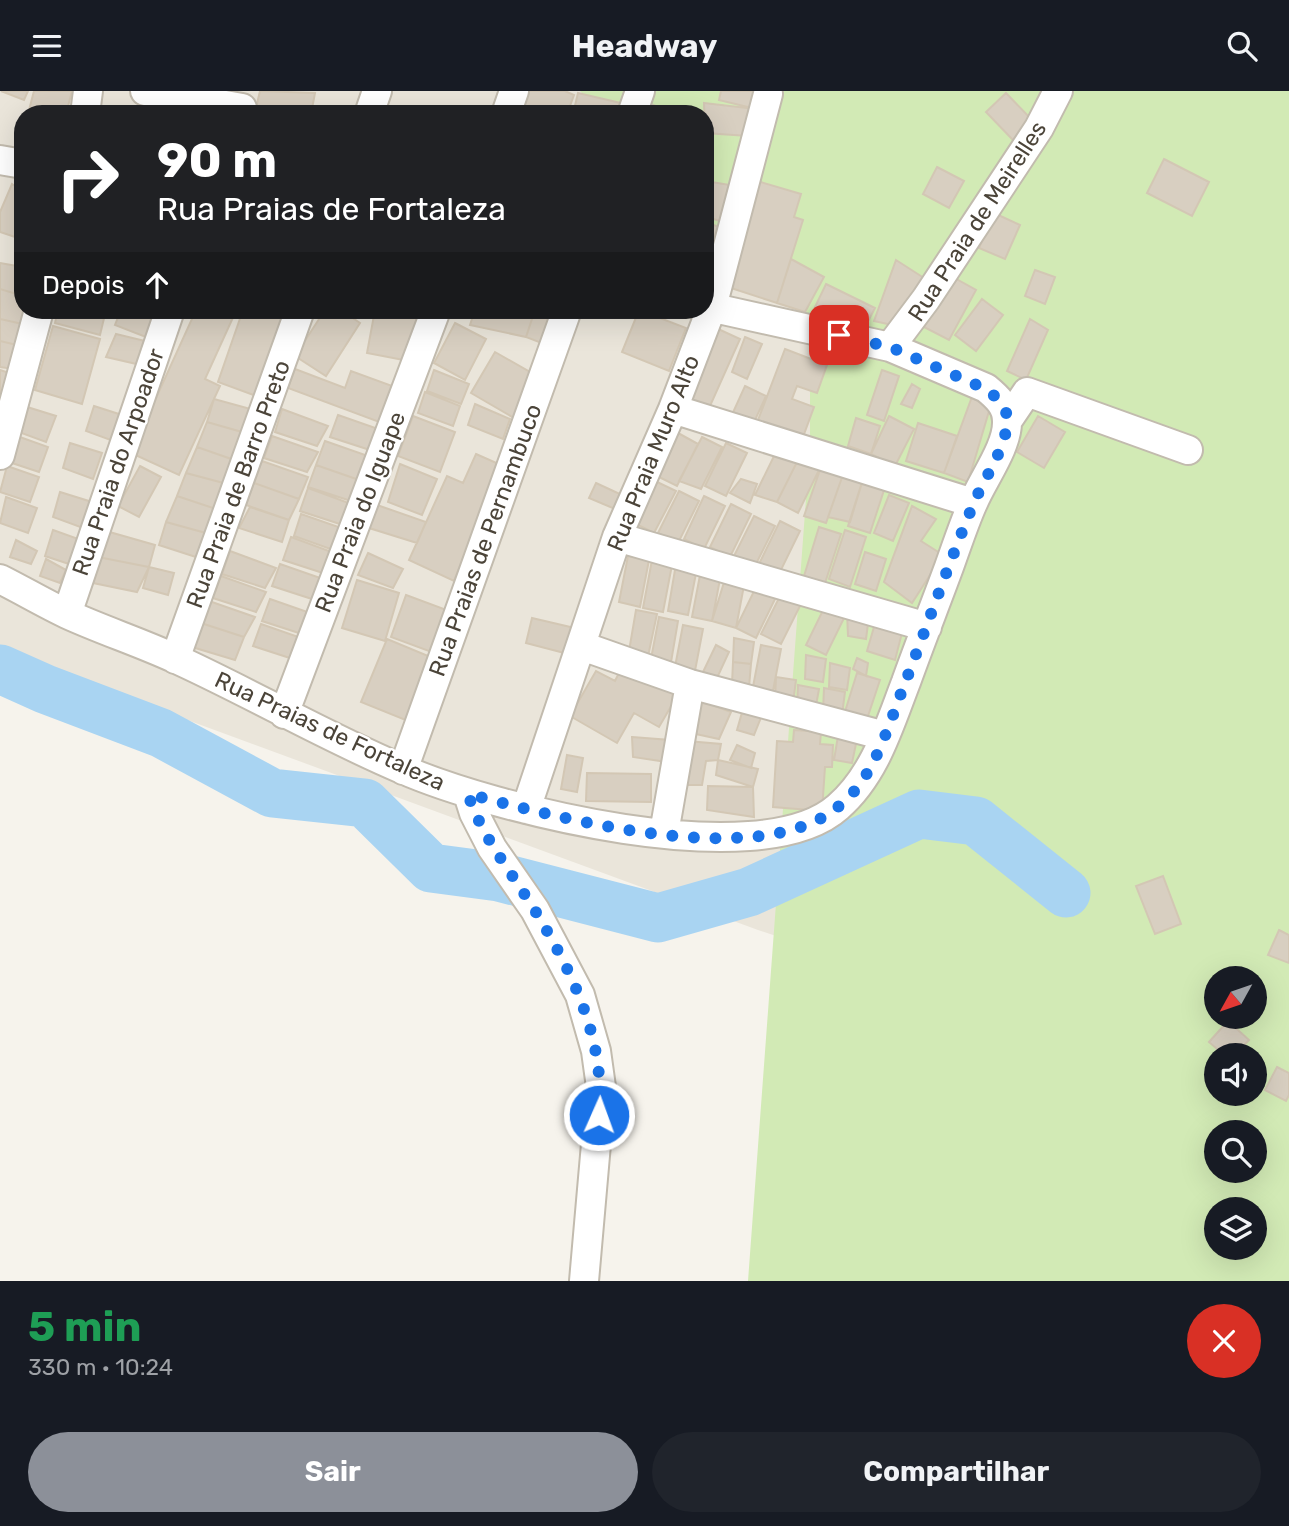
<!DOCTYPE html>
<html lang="pt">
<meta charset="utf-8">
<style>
:root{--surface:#171b24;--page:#20242c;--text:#f1f3f6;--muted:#9ea1a6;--accent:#8c9099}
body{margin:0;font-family:Rubik,sans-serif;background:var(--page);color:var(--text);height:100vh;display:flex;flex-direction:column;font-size:26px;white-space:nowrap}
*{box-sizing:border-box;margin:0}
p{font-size:23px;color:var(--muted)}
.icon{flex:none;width:38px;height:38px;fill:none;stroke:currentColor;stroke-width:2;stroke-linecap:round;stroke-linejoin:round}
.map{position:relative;height:1190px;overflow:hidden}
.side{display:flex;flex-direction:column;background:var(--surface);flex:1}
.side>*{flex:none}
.banner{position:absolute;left:14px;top:14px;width:700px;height:214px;border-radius:28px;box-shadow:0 7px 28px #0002;background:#202124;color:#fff;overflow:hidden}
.needle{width:46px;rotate:230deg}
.buttons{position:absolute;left:1204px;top:875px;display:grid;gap:14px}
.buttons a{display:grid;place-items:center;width:63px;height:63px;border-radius:50%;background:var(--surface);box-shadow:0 7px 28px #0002;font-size:35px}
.pin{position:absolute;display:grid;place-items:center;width:60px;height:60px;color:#fff;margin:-30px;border-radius:14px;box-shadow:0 4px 10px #0006}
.me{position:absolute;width:77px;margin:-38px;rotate:2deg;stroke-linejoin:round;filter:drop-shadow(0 0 5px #0008)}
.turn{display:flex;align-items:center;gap:24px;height:147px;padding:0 28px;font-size:32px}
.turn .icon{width:91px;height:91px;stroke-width:2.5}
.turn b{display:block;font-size:49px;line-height:60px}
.then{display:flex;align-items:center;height:66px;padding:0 28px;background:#0003;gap:14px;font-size:26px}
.round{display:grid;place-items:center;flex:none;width:74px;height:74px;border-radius:37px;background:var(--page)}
.overview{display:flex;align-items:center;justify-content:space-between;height:119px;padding:0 28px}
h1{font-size:42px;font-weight:700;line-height:52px;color:#1e9e55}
.button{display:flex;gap:14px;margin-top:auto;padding:14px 28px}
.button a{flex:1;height:80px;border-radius:42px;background:var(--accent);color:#fff;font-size:28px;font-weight:700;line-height:80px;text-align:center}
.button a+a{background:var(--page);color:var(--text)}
header{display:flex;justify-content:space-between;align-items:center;height:91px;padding:0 28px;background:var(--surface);font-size:32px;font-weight:700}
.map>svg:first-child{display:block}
.residential{fill:#eae5da;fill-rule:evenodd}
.green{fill:#d2eab5;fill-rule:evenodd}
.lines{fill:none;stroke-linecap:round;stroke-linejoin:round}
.river{stroke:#a9d4f2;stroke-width:49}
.building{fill:#d8cfc1;stroke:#d3c7b4;stroke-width:2}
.minor-casing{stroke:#c2bbae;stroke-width:32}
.minor{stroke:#fff;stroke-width:28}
.route{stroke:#1a73e8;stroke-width:12;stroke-dasharray:0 21.6}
.labels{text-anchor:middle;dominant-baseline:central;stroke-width:5;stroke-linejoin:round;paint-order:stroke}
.street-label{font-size:23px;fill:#4b4439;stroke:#fff}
</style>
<header><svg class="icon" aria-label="menu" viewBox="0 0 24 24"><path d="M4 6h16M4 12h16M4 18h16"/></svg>Headway<svg class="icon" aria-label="search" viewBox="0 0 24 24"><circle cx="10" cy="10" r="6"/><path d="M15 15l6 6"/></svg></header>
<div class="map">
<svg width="1289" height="1190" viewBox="0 0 1289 1190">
<rect width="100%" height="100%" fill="#f6f3ec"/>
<path class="residential" d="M0,0H1289L1255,1003V964H1216V994L758,839L0,560ZM23,23H705V219H23ZM1216,887H1255V926H1216Z"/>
<path class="green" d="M580,0H1289V1190H748L810,354V233L705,127V23H602ZM1216,887H1255V926H1216ZM1216,964H1255V1003H1216ZM1216,1041H1255V1080H1216ZM1216,1118H1255V1157H1216Z"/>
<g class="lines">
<path class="river" d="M0,578L45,598L161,642L272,702L365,712L431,777L499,786L658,827L749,801L919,723L976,730L1066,802"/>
</g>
<path class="building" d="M1,0H28L24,9Z
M34,0H72L66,23H28Z
M260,0L315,2L311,23H283L256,17Z
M526,0H565L574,4L567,23H518Z
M721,0H760L756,18L719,9Z
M578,2L625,13L622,23H573Z
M1006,2L1033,30L1013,49L986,21Z
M647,12L679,23H645Z
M704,12L756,18L748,45L705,42Z
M105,18L138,23H105Z
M1164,68L1209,91L1192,125L1147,102Z
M937,76L964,90L949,117L923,103Z
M705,90L730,94L722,131L705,125Z
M757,90L801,103L794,126L803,129L777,212L725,195Z
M12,93L23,100V136L18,147L0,141V121Z
M994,122L1020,134L1005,168L979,157Z
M705,131L725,138L705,194Z
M791,168L824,186L805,221L777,212Z
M896,169L924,187L897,235L874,230Z
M0,172L23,176V205L0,198Z
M1035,179L1055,186L1045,213L1025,205Z
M951,185L976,199L949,249L924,236Z
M826,193L875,217L863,240L815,216Z
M0,198L23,205V219H30L27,234L0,228Z
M982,208L1003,224L976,260L955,244Z
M58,219H106L100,244L55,232Z
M121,219L160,230L151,248L115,234Z
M196,219H226L235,222L205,288L220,295L179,384L131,362Z
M243,219H293L262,307L218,291Z
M325,219H341L360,232L326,285L295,265Z
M375,219H396L419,223L409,270L367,262Z
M475,219H535L526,246L470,234Z
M535,219H555L544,253L526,246Z
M639,219L686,237L669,280L622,261Z
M0,228L27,234L21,255L0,250Z
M1030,228L1048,239L1026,289L1007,280Z
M455,232L486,248L465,289L434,272Z
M53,235L100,248L82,313L35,299Z
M716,237L740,248L706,324L682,313Z
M116,243L149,251L141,274L106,266Z
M745,246L762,253L747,288L732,281Z
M0,250L21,255L13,278L0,276Z
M785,258L827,274L817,302L797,295L792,308L814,316L800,354L755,337Z
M495,261L530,281L514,327L471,302Z
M295,278L345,297L351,280L395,296L382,332L288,297Z
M0,279L15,284L7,307L0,305Z
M434,279L469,293L461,313L427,300Z
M882,279L899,285L884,330L867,324Z
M912,293L920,298L912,317L901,313Z
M745,295L766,305L751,338L730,328Z
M425,301L460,315L453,335L418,322Z
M973,303L992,310L968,391L944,382Z
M214,308L258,320L249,343L207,331Z
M475,313L510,328L503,348L468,334Z
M24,315L56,325L46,351L16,340Z
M94,315L125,325L116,351L86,340Z
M282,318L328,335L317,355L275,341Z
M338,324L384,340L373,360L330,346Z
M413,325L455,341L440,381L398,365Z
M889,325L914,338L895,375L871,363Z
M1038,325L1065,341L1044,377L1017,361Z
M856,327L880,335L871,363L848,355Z
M207,331L249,343L240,371L197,356Z
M918,332L957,345L944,382L906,370Z
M678,342L698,353L677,395L657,385Z
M17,345L48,356L39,381L9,371Z
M272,345L318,361L307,381L264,367Z
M702,346L722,356L701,398L679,390Z
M325,350L371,366L362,390L316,374Z
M70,352L102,362L93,388L63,377Z
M726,352L747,362L726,405L705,395Z
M197,356L240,371L231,394L186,382Z
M776,361L798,369L777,411L755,404Z
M476,363L501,374L454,490L409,469L447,385L463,392Z
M798,369L819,379L798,422L777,411Z
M262,370L308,386L299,408L254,392Z
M400,373L437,388L422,424L388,411Z
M316,374L362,390L351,410L308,396Z
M7,375L39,386L30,411L0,401Z
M140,375L161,386L139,426L118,415Z
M821,376L845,378L826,432L804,425Z
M845,378L864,385L850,431L828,426Z
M186,382L231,394L222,420L177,405Z
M864,385L886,393L870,442L848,435Z
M741,388L757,393L750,412L730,402Z
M655,390L676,400L654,442L634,432Z
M254,392L299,408L289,429L246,414Z
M596,392L622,404L615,418L589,407Z
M308,397L354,414L343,434L300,420Z
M679,400L699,410L678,452L658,442Z
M60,401L92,411L83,437L53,426Z
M889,404L909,412L893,450L874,442Z
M177,405L222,420L213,444L166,431Z
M704,405L725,415L704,458L684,448Z
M6,406L37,417L28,442L0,432Z
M731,413L751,423L730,466L710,456Z
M377,414L426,431L417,452L369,437Z
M912,415L936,428L921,450L943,464L912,512L884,491Z
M250,416L289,429L282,451L239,437Z
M301,423L347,439L336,460L294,445Z
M754,425L775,435L754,477L733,467Z
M780,430L800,440L779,483L759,473Z
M166,431L213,444L202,468L159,454Z
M819,436L841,443L825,492L804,485Z
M53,439L84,450L75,475L45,465Z
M845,439L866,446L850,496L829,488Z
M106,440L155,454L149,476L98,466Z
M291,446L337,463L326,483L283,469Z
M16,449L37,460L31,473L10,466Z
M230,460L276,477L265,497L222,483Z
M865,461L886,468L876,500L855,493Z
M368,462L403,478L393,497L358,484Z
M628,465L649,469L640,516L619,511Z
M98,466L149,476L137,501L88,491Z
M46,468L66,479L60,492L40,485Z
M652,469L672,474L663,521L643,517Z
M280,473L326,489L315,509L272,495Z
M676,473L697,477L688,524L668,520Z
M149,476L174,482L168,504L143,497Z
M701,479L721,483L712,530L692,526Z
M221,485L266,501L256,521L213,507Z
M726,485L745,489L736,537L712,530Z
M357,489L399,502L385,550L342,537Z
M757,494L777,504L756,547L736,537Z
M782,501L802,511L781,553L761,543Z
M406,504L452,521L437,563L391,546Z
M270,508L316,524L305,544L262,530Z
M209,510L255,526L244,546L201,532Z
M827,511L847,521L826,564L806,554Z
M636,519L657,523L647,570L628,566Z
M847,521L869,525L866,548L848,545Z
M659,526L678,530L670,577L650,573Z
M532,527L579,538L572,564L526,552Z
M876,529L903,538L895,569L867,560Z
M201,532L244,546L235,569L192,556Z
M261,533L307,549L296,569L253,555Z
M683,534L703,538L694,585L674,581Z
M734,547L754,551L751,573L733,571Z
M387,548L433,567L408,630L361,611Z
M716,554L729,561L717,587L703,581Z
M761,554L781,558L772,605L752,601Z
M806,564L826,568L823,591L805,588Z
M857,567L868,572L866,585L853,578Z
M733,571L751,573L749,596L732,593Z
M830,572L850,577L847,599L829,596Z
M623,574L677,605L659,636L634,622L617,652L570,625L596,580L615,590Z
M857,582L880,589L865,634L843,627Z
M776,586L796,589L793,612L775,609Z
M798,594L819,598L815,620L797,618Z
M824,597L845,601L842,624L823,621Z
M699,609L731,621L719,648L691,642Z
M743,618L762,624L754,644L737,639Z
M794,639L821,641L820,653L833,654L832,676H825L822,720L773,716L777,650L793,651Z
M838,645L857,648L852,672L834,669Z
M632,646L670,649L667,671L633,666Z
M687,650L721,653L718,669L706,670L702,694H682Z
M737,654L755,662L751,677L730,669Z
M567,664L583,667L577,701L561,698Z
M718,669L758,678L753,696L716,684Z
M587,682L651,683V711L586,710Z
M708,695L753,696L754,726L707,719Z
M1163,785L1181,833L1155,843L1136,795Z
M1279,839L1289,844V872L1268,864Z
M1228,930L1249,949L1235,964H1224L1209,951Z
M1277,976L1289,982V1004L1286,1010L1265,999Z"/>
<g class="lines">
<g class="minor-casing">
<path id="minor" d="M145,0L242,17
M85,23L88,0
M369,23L377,0
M506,23L514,0
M632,23L640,0
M0,69L23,73
M890,256L926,208L1039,37L1058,0
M673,318L973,412
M1008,329L1027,301L1188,359
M0,364L39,219
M617,446L927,536
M0,488C22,499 44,512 67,523C102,539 139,551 174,567C251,602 324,645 402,678C491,717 759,786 838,716C875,684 889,635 906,591C920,552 935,514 949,476C957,454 964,432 973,412C983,388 1008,355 1007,330C1007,315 997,306 986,297L890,256L705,215
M67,523L170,219
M582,555L690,593L885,645
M175,568L300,219
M284,623L436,219
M403,679L567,219
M468,703L474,722L492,757L535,819L580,904L596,960L601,996L584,1190
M526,718L617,446L673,318L712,216L768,3
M664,742L690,593"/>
</g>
<use href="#minor" class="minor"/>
</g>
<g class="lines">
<path class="route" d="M599,1024C606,950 572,880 534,818C510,779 483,748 468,703C561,727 726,772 816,730C836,720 854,704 866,684C882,658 892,626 903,597C927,536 948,474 973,414C983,389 1006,358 1007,331C1008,315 997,307 986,298L890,256L839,244"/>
</g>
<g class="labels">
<g class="street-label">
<text transform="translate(977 130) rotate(-57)">Rua Praia de Meirelles</text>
<text transform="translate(653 362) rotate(-68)">Rua Praia Muro Alto</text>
<text transform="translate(118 371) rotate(-71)">Rua Praia do Arpoador</text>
<text transform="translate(238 393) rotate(-70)">Rua Praia de Barro Preto</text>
<text transform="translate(360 421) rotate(-69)">Rua Praia do Iguape</text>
<text transform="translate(485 449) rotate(-70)">Rua Praias de Pernambuco</text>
<text transform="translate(330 640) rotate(25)">Rua Praias de Fortaleza</text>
</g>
</g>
</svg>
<div class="buttons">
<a><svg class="needle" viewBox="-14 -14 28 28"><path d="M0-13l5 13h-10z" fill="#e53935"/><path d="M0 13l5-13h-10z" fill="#9ea1a6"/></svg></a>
<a><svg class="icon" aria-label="sound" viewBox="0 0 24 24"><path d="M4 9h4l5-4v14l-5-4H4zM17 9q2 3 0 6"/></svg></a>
<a><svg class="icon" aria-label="search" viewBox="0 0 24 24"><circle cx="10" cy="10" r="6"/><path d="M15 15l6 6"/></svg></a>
<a><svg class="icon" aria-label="layers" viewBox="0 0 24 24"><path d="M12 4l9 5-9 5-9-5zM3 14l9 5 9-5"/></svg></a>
</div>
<div class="pin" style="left:839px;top:244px;background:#d93025"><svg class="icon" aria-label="arrive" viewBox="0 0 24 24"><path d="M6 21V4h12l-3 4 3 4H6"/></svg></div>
<svg class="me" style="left:599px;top:1024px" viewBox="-20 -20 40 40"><circle r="17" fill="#1a73e8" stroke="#fff" stroke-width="3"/><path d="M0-11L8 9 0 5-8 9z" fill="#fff"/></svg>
<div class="banner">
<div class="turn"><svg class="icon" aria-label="right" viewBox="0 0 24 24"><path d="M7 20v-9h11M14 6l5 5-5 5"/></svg><div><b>90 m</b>Rua Praias de Fortaleza</div></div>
<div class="then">Depois<svg class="icon" aria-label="ahead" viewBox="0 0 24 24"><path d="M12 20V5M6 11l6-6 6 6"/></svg></div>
</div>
</div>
<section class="side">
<div class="overview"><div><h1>5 min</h1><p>330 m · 10:24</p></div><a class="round" style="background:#d93025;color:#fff"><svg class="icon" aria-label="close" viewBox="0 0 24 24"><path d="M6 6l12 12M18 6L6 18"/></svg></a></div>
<div class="button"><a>Sair</a><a>Compartilhar</a></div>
</section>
